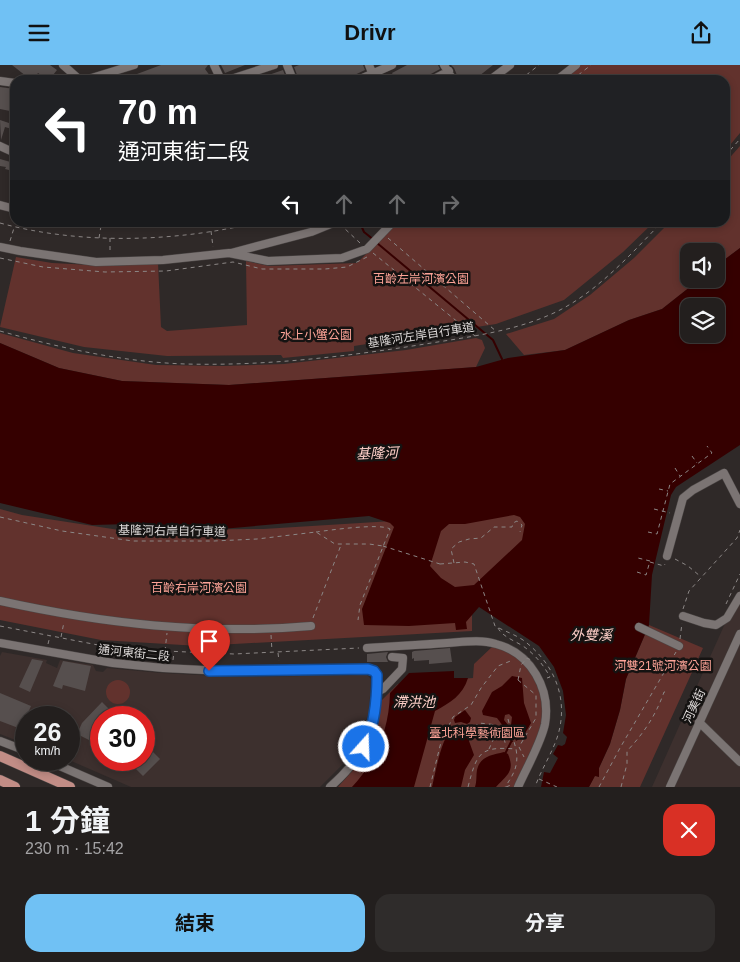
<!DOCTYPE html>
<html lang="zh-TW">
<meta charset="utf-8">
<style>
:root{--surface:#231f1e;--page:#2f2c2b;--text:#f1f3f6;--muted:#a3a2a4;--line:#403d3c;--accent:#70c1f4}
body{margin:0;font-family:Arial,"Noto Sans TC",sans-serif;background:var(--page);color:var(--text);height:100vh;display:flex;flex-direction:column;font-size:19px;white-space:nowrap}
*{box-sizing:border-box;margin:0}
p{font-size:16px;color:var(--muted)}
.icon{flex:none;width:28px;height:28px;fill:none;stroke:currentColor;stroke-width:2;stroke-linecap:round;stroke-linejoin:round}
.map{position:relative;height:722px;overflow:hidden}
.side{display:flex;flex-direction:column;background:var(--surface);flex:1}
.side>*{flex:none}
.top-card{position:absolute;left:10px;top:10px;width:720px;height:152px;border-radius:15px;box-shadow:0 2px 8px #0003,0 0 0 1px var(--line);background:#202124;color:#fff;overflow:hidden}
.tools{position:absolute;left:680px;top:178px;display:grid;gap:10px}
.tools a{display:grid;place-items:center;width:45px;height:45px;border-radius:10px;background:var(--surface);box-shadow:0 2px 8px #0003,0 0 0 1px var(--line);font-size:25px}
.speed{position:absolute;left:15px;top:641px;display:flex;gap:10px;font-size:25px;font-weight:700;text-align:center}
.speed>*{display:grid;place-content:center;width:65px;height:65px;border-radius:50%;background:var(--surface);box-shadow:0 2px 8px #0003,0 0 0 1px var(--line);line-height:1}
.speed small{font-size:12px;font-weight:400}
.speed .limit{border:8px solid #d22;background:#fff;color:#111}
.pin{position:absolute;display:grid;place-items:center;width:42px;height:42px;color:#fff;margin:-51px -21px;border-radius:50% 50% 50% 0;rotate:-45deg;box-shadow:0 0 5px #0007}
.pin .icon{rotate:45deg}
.me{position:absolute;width:55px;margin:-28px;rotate:20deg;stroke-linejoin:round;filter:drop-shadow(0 0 4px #0008)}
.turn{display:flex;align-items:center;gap:18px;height:105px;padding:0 25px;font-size:22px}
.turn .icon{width:65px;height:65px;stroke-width:2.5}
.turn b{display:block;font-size:35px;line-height:42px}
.lanes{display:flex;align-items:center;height:48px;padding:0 25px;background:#0003;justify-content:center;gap:25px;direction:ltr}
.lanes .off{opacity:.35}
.round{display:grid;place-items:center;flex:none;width:52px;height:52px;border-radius:15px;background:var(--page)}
.headline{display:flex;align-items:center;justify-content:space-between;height:85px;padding:0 25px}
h1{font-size:30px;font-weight:700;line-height:38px}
.cta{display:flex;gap:10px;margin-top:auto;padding:10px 25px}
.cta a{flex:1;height:58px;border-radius:15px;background:var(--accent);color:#111;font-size:20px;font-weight:700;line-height:58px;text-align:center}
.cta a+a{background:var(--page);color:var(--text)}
header{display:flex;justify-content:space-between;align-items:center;height:65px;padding:0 25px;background:var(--accent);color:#111;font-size:22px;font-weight:700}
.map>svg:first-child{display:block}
.built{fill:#3d302e;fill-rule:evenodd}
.green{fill:#62322d}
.water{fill:#350000;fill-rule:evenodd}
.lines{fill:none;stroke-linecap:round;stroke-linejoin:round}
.stream{stroke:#350000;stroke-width:2}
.building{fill:#564f4e}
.minor-casing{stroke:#4b4645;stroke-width:9}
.major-casing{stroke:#4b4645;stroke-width:11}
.path{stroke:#8c8786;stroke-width:1;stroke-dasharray:4 4;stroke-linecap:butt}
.minor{stroke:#7b7473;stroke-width:8}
.major{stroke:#c28d86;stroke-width:10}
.path-bridge{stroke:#8c8786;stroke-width:1;stroke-dasharray:4 4;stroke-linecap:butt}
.route-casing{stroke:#114b97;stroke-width:12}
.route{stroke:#1a73e8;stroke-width:9}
.labels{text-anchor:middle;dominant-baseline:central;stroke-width:5;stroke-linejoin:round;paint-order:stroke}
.park-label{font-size:12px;fill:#fda397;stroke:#151312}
.street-label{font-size:12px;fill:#dedad9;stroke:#151312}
.water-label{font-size:14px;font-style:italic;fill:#fecfc8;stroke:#151312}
</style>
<header><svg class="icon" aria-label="menu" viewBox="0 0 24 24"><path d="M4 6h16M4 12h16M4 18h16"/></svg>Drivr<svg class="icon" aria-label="share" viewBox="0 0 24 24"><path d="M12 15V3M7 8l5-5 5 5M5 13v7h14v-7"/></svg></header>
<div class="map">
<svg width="740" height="722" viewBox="0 0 740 722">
<rect width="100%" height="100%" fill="#2f2928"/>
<path class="built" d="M740,525V722H652L693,630Z
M2,587L47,595L46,598L57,603L60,595L93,600L96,606L103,607L107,603L161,608L235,612L367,610L371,614L369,647L356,683L349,693L320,722H131L69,695V652H26V676H25L23,678L0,669V591ZM101,652H144V695H101Z"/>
<path class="green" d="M577,0H740V68L725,86V15H557Z
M740,81V183L716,201V186H689V214H700L662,244L629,255L565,285L524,290L506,269L554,254L590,230L634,193L669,158H725V98Z
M397,158H653L623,187L564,235L496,259L354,281V286L283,293L281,290L167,291L84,282L0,262L16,192L52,198L111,201L158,198L161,262L167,266L247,260L246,196L269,201L357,198Z
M0,268L73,288L156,300L223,301L284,299L406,285L476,273L482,275L485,283L476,302L229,320L122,316L59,303L0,278Z
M0,444L22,450L119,465L263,464L523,448L526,463L524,480L472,539V566L199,581L101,575L0,555Z
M649,560L703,583L640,722H589L595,710L599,712V703L610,679L620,645L626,614Z
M493,581C504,585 514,590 523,598C541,613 549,643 541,665C535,685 524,703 516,722H338L363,694L373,674L382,635L398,619L473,613L474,599Z
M106 627a12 12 0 1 1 24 0a12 12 0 1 1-24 0Z"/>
<path class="water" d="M740,183V380L676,422L671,430L652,510L649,560L626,614L620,645L610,679L599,703V712L595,711L589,722H541L544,707L550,708L558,693L553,689L558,680L562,681L565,679L567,672L563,668L566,650L563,626L554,602L539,581L479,542L466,557L467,564L456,565L455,558L409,561L364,560L362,544L394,462L390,458L369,451L187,467L130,459L92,460L0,438V278L59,303L122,316L229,320L476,302L508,293L565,285L629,255L662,244L700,214H716V201ZM689,241H716V269H689ZM514,450L520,452L525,459L522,475L474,520L455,522L441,513L430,501L441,466L449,459H465Z
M454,606V613H468C463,630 450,638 435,646L414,722H352C377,695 389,664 390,628L409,608Z
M512,611L522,613L524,638L531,658L523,672L516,676L511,660L512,652L509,649L505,650L504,655L508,660L513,677H511L503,661L497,653L483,650L482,646L492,627L502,621Z
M465,645L471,653L470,657L467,659L461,657L455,658L454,655L455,652Z
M465,660L470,665L469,676L474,690L465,705L461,722H432C436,706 441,672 454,661Z
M504,687L508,689C515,706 508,709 496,722H475C477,716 476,711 477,705C480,691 492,690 504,687Z"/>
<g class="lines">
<path class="stream" d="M360,158L364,167L374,175
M377,178L493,275L502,294
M505,689L511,677"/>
</g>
<path class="building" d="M12,0H50L57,5L49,15L38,8L33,15H31Z
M161,0H208L205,4L213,15H121Z
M221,0H245L225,8Z
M299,0H363L365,5L344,15H299L294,2Z
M407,0H438L440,4L429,10L425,15H396L392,8Z
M451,0H493L474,15H459L454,3Z
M283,5L287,15H258L257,14Z
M0,22L15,24V47L0,44Z
M0,55L15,60V65L5,62L1,75Z
M0,94L14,98L13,106L5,104L6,102L0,101Z
M450,583L452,597L429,599V595L414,596V593L412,594V587L414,586Z
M388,587L386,592L388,597H367V589Z
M32,594L43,596L30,627L19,622Z
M63,596L91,601L85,626L63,620L62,624L53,621Z
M0,628L31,641L21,664L0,656Z
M102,637L117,652H101V681L77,669L82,658Z
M144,678L160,694L143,711L127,695H144Z"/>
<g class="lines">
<g class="minor-casing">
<path id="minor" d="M63,0L80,15
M214,0L221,15
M287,0L293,15
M369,0L375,15
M444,0L453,15
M85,15L134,0
M228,15L274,0
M358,15L392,0
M432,15L449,6
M490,15L510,0
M557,15L576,0
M0,16L15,18
M0,81L15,88
M0,140L15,144
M0,182L20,186L96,197L163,195L229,188L268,196L342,193L367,184L392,158
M231,188L311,167L333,158
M667,491L683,433L693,425L724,408L740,439
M0,536C104,559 205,570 311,561
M683,551L704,558L716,560L727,553L740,531
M639,562L679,581
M0,578L113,598L163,603L224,606L368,603L374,606L377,610C377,660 368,689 330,722
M367,583C394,581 420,580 447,578C463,577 481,574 496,579C531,588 551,624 545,659C541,678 526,704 518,722
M377,627L383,624L402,604L403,593L392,592
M699,657L740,697
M0,676L26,686
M46,695L108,722
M670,722L740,569"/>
</g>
<g class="major-casing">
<path id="major" d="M0,691L70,722
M0,715L15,722"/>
</g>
<path class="path" d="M520,15L539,0
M572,15L591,0
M725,91L740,74
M0,158C80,180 175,177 255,158
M341,158L343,162L360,178
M211,166L213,182
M99,173L101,161H109V158
M110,173V188
M388,173L497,267
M10,176L14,163
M373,188L475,271
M0,193L43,202L105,207L166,206L233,197L262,204H325L347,202L367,192
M0,266C61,283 122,297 186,299C264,301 342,292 419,280C467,272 515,267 558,246C598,226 631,189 661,158
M692,391L697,398
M675,403L680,411
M659,424L668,426
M654,444L670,448
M0,452L62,466L133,476H214L257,474L316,467L335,479H369L383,481
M316,467C331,465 380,458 390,464L360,540L358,555
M648,467L657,469L670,419L712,388L707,381
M675,494L688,501L700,511
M650,497L664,501L665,499
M454,498L451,484L459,477L469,474L481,473L494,462H512L513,458L517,456L522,460L520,467
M440,499L465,497L474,499L495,561C504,566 514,569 523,575C554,598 570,634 557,673C551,690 541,705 535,722
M637,507L646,510L650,496L638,493
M726,539L740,509
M683,544L689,526L737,473L740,465
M313,553L341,480
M0,561L98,580L165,586L234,589L359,583
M498,563C503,573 519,577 527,584C537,592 544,601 550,612L547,613
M271,570L272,586
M61,572L64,557
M680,574L682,558
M48,579L50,571
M165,586L167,568
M278,588L279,596
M173,595L174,587
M518,615L536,630V653L519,682L524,692
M508,654L516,684
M494,672L499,671L504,674
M489,684L494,673L476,661L478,658C501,660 501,659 506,682
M539,714L557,722
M430,722L441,677L453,652L471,640L481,623L498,601L513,595
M468,722C477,688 479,681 516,684C519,700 514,709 505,722
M506,722L511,720
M599,722L620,683L676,587
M621,722L627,699V686C644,668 656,650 664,627H668"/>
<use href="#minor" class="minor"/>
<use href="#major" class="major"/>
<path class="path-bridge" d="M383,481L440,499
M518,615L521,600L527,593L533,596"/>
</g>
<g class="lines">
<g class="route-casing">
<path id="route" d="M209,606L368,604L374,606L377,610C377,635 375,660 364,682"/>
</g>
<use href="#route" class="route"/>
</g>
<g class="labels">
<g class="park-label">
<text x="421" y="214">百齡左岸河濱公園</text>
<text x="316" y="270">水上小蟹公園</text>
<text x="199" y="523">百齡右岸河濱公園</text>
<text x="663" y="601">河雙21號河濱公園</text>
<text x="477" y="668">臺北科學藝術園區</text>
</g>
<g class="street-label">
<text transform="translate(421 270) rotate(-9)">基隆河左岸自行車道</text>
<text transform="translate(172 466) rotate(1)">基隆河右岸自行車道</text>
<text transform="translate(134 588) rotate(6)">通河東街二段</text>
<text transform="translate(694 641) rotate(-65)">河美街</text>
</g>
<g class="water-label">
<text transform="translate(377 388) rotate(-2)">基隆河</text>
<text x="591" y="570">外雙溪</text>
<text x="414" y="637">滯洪池</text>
</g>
</g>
</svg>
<div class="tools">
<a><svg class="icon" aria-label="sound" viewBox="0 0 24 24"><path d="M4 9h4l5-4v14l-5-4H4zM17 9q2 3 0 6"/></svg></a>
<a><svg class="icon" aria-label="layers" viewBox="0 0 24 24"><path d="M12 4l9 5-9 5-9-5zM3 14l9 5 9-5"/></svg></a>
</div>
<div class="speed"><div>26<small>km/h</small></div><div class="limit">30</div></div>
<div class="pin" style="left:209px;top:606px;background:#d93025"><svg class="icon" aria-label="arrive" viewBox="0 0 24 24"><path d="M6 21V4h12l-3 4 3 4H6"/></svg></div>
<svg class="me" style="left:364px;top:682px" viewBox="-20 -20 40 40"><circle r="17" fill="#1a73e8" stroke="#fff" stroke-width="3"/><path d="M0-11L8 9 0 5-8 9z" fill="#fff"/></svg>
<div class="top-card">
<div class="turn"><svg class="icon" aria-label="left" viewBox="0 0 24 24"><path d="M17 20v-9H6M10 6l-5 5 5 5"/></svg><div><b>70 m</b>通河東街二段</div></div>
<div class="lanes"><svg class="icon" aria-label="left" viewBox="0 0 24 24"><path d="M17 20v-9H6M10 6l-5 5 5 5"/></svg><svg class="icon off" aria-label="ahead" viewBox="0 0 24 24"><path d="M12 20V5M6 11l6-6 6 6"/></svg><svg class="icon off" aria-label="ahead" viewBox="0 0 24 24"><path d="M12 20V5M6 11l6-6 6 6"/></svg><svg class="icon off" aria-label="right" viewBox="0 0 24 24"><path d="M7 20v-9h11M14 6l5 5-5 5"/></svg></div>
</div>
</div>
<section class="side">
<div class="headline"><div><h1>1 分鐘</h1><p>230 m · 15:42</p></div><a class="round" style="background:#d93025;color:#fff"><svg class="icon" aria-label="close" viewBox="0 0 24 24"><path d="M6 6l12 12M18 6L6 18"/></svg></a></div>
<div class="cta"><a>結束</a><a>分享</a></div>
</section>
